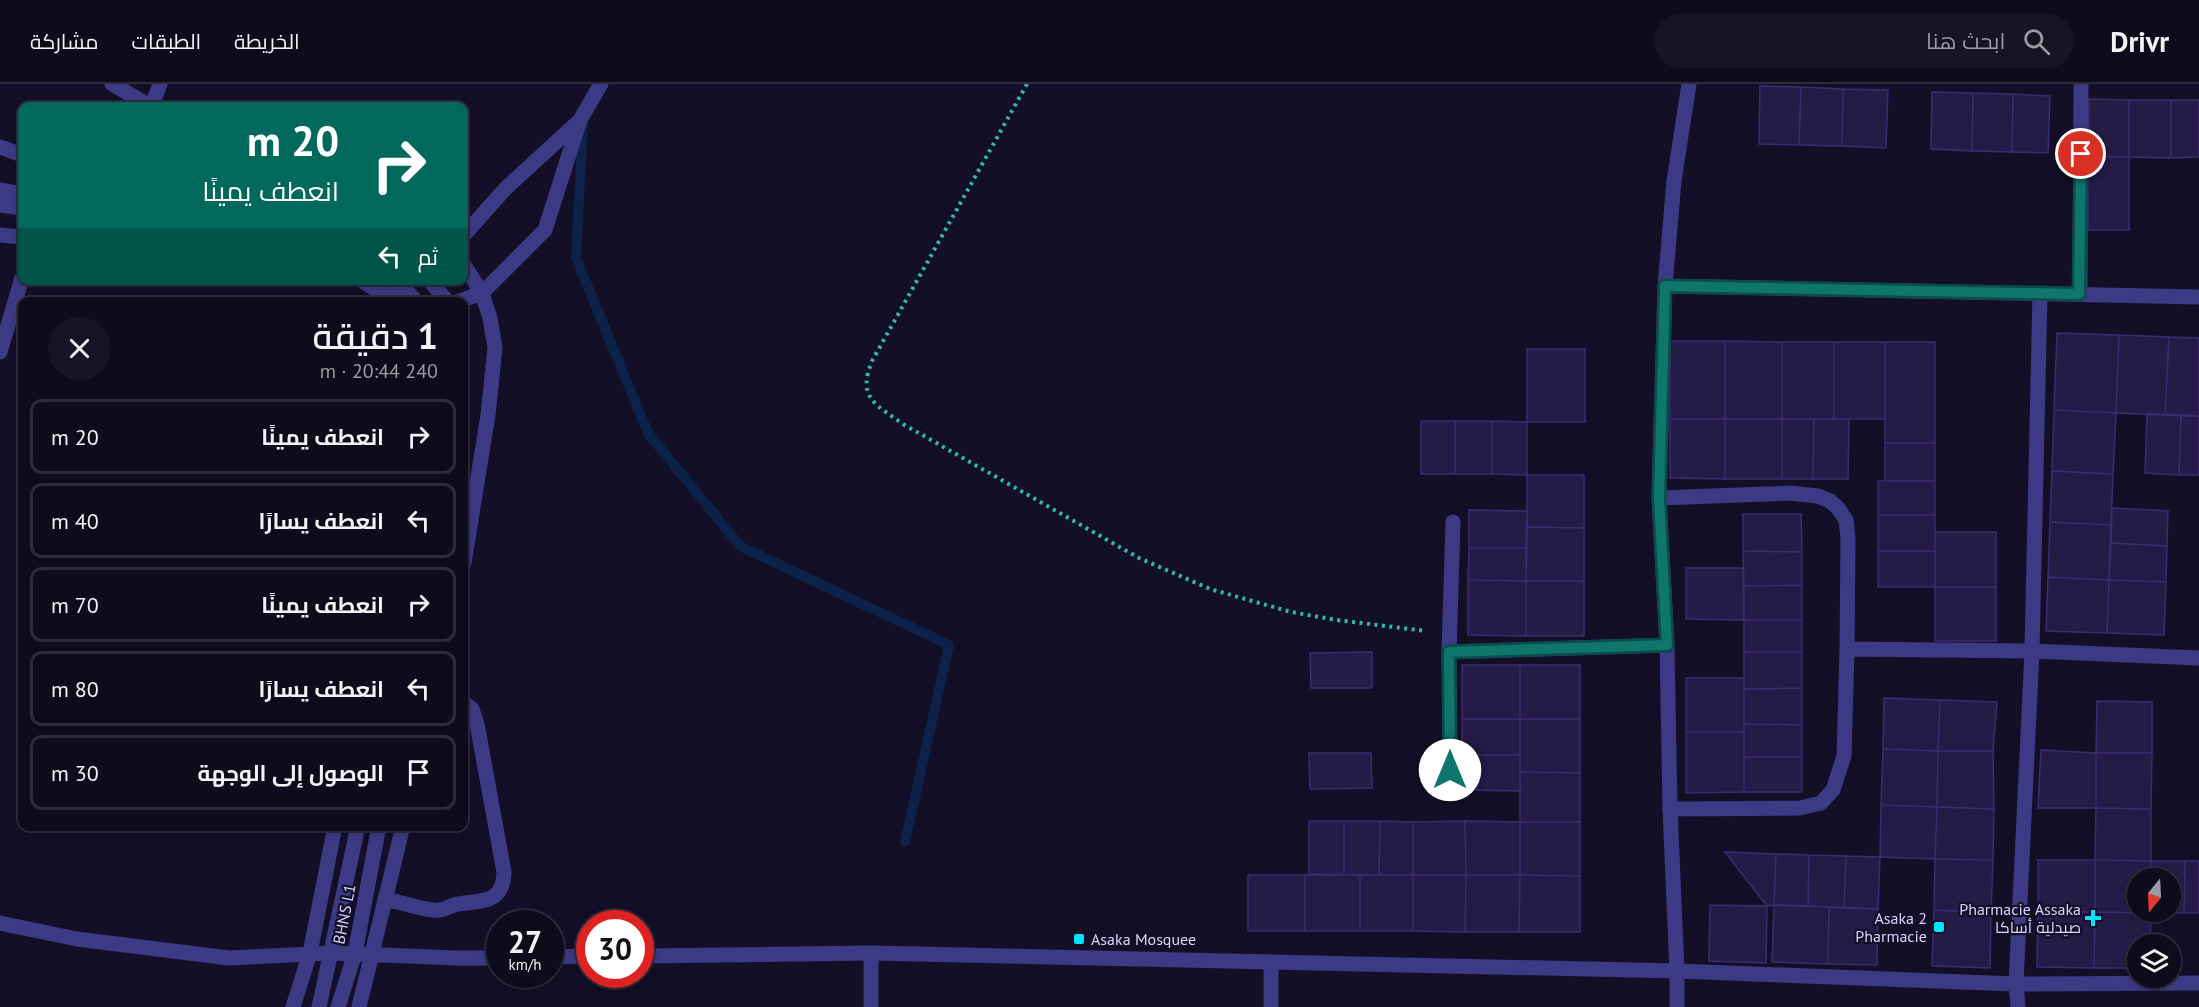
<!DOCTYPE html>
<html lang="ar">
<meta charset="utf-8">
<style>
:root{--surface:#0e0b1c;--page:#171425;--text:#f1f3f6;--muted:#9b9ba3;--line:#2e2b3b}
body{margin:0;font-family:"PT Sans",Cairo,sans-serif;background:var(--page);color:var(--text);direction:rtl;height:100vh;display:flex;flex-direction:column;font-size:22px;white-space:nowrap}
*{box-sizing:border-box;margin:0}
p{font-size:20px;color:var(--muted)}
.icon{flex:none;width:33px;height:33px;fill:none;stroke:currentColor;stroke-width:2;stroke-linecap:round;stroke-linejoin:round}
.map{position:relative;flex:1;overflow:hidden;direction:ltr}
.drawer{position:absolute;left:18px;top:213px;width:450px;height:534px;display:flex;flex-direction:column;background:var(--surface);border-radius:12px;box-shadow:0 3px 9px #0003,0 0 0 2px var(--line);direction:rtl}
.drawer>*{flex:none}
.top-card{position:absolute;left:18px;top:18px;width:450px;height:183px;border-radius:12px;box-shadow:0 3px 9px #0003,0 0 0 2px var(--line);direction:rtl;background:#00695c;color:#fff;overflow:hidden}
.needle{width:39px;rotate:198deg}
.buttons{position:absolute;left:2127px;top:784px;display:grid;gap:12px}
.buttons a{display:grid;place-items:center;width:54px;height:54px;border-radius:50%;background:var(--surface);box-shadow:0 3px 9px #0003,0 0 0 2px var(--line);font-size:30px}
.speed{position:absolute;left:486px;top:826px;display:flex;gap:12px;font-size:30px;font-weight:700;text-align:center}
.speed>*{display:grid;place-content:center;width:78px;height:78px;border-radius:50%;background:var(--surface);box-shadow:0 3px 9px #0003,0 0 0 2px var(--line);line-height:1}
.speed small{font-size:15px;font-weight:400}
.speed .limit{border:9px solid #d22;background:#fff;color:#111}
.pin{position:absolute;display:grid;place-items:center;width:51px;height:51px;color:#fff;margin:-26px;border:3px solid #fff;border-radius:50%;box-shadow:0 2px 6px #0007}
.me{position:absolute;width:66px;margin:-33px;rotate:0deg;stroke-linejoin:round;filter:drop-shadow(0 0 4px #0008)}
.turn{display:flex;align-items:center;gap:21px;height:126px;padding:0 30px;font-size:27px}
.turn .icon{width:78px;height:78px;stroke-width:2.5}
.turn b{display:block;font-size:42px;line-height:51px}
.then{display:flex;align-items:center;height:57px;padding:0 30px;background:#0003;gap:12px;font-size:22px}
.round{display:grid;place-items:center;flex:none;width:63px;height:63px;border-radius:32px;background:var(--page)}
.summary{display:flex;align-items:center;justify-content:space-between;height:102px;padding:0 30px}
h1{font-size:36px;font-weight:600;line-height:45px}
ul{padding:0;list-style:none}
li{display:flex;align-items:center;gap:18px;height:75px;margin:0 12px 9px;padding:0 18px;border:3px solid var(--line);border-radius:12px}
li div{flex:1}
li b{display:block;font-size:22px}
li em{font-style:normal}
header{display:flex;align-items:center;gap:36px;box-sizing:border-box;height:84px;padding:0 30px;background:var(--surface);border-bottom:2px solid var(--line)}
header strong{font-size:28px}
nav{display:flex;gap:33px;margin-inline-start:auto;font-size:21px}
.search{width:420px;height:54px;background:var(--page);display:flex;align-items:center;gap:15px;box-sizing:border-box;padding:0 21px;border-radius:33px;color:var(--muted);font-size:22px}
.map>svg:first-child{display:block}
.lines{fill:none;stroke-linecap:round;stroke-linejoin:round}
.stream{stroke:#0c2248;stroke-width:10}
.building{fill:#241b47;stroke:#3b2d73;stroke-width:1.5}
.path{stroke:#2fb8b0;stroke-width:4;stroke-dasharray:3 4.5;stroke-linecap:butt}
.service{stroke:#3d3a85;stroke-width:15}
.minor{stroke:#3d3a85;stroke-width:15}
.tertiary{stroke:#3d3a85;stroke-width:15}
.route-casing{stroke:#0a4d48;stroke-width:15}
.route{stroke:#0f766e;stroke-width:10}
.poi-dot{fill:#00e5ff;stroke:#130f26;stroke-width:2}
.labels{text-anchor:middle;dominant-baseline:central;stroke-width:4.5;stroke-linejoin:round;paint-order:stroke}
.poi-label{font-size:16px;fill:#d9d4ff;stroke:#130f26;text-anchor:end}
.street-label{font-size:16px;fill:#d9d4ff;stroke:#130f26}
</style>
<header>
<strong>Drivr</strong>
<div class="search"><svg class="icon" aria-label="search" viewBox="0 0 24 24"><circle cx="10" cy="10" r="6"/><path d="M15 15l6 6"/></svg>ابحث هنا</div>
<nav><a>الخريطة</a><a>الطبقات</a><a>مشاركة</a></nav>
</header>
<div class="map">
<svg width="2199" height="923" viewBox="0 0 2199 923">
<rect width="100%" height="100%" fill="#130f26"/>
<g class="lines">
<path class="stream" d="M583,39L576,174L648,349L740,462L949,561L905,758"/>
</g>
<path class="building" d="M1760,2L1801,3L1799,61L1759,60Z
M1801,3L1843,5L1842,62L1799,61Z
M1843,5L1888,6L1886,64L1842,62Z
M1932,8L1973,9L1972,67L1931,65Z
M1973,9L2013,10L2012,68L1972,67Z
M2013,10L2050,12L2048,69L2012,68Z
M2089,15L2129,16V73H2088Z
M2129,16H2171V74L2129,73Z
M2171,16H2199V73L2171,74Z
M2088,73H2129V146H2088Z
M2057,249L2119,251L2116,329L2054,326Z
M2119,251L2169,253L2165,331L2116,329Z
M2169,253L2199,254V332L2165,331Z
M1670,257H1725V335H1670Z
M1725,257L1782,258V335H1725Z
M1782,258H1834V335H1782Z
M1834,258H1885V335H1834Z
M1885,258H1935V359H1885Z
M1527,265H1585V338H1527Z
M2054,326L2116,329L2113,390L2052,387Z
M2147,330L2181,331L2179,391L2145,389Z
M2181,331L2199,332V391H2179Z
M1670,335H1725V395L1670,394Z
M1725,335H1782V395H1725Z
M1782,335H1814L1813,395H1782Z
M1814,335H1849L1848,395H1813Z
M1421,337H1455V390H1421Z
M1455,337H1492V390H1455Z
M1492,337L1527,338V391L1492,390Z
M1885,359H1935V397H1885Z
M2052,387L2113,390L2111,441L2050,438Z
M1527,391H1584V444L1527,443Z
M1878,397H1935V431H1878Z
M2112,424L2168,427L2167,462L2111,459Z
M1469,426L1527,427L1526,464H1469Z
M1743,430H1801L1802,468L1743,467Z
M1878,431H1935V467H1878Z
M2050,438L2111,441L2109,496L2048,493Z
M1527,443L1584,444V497H1526Z
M1935,448H1996V503H1935Z
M2111,459L2167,462L2166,498L2109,496Z
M1469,464H1526V497L1468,496Z
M1743,467L1802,468V501L1744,502Z
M1878,467H1935V503H1878Z
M1686,484H1743L1744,536L1686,535Z
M2048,493L2109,496L2107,549L2046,547Z
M1468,496L1526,497V552L1468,551Z
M2109,496L2166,498L2164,551L2107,549Z
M1526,497H1584V552H1526Z
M1802,501V536H1744V502Z
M1935,503H1996V557H1935Z
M1744,536H1802V568H1744Z
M1372,568V604H1311L1310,569Z
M1744,568H1802V604L1744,605Z
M1462,581H1520V635H1462Z
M1520,581H1580V635H1520Z
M1686,594H1744V648H1686Z
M1802,604V641L1744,640V605Z
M1884,614L1940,616L1938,667L1883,665Z
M1940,616L1997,618L1993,667H1938Z
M2097,617L2152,618V669H2096Z
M1462,635H1520V671H1462Z
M1520,635H1580V689L1520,688Z
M1744,640L1802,641V673H1744Z
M1686,648H1744V708L1686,709Z
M1883,665L1938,667L1937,723L1881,721Z
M2041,666L2096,669V724H2038Z
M1938,667H1993L1994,725L1937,723Z
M1309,669H1371L1372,704L1310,705Z
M2096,669H2152L2151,725L2096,724Z
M1462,671H1520V707L1462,706Z
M1744,673H1802V708H1744Z
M1520,688L1580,689V738H1520Z
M1881,721L1937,723L1935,775L1880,773Z
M1937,723L1994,725L1993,776L1935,775Z
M2096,724L2151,725V777L2095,776Z
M1309,737H1344V791L1309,790Z
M1344,737H1380L1379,791H1344Z
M1380,737L1413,738V791H1379Z
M1465,737L1520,738V791H1466Z
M1465,737L1466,791H1413V738Z
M1520,738H1580V792L1520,791Z
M1725,768L1776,770L1774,821L1767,822Z
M1776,770L1809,771L1808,822L1774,821Z
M1809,771L1846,772L1844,824L1808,822Z
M1846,772L1880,773L1878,825L1844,824Z
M1935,775L1993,776L1991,829L1934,826Z
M2038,776H2095V828L2038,827Z
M2095,776L2151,777V795H2138V828L2151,829L2095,828Z
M2151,777H2185L2184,829H2151L2170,828V795H2151Z
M2185,777H2199V829H2184Z
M1248,791H1305V847H1248Z
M1305,791H1360V847H1305Z
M1360,791H1413V847H1360Z
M1413,791H1466L1465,848L1413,847Z
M1466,791H1520L1519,848H1465Z
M1520,791L1580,792V848H1519Z
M1710,821L1767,822L1766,879L1709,877Z
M1774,821L1829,823L1828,880L1772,878Z
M1829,823L1878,825L1877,881L1828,880Z
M1934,826L1991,829L1990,884L1932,882Z
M2038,827L2095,828L2094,884L2037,883Z
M2095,828L2151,829L2150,861H2138V884H2094Z"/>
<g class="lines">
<path class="path" d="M1027,0L872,277C857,314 875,320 903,340L1139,474L1210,505L1291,528L1337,536L1426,547"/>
<path class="service" d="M0,106L22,110
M0,121L22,124
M396,196L417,218
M429,196L448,218
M385,815C396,817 431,828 440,826C446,825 452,821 458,820C483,816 503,820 504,788L477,640L472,625L464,619
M319,923L358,742
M338,923L355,869L379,742"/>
<path class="minor" d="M112,0L150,22
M152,22L160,0
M0,63L22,71
M0,151L22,153
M464,151L506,104L578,38
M464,181L482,209L490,234L495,264L488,331L464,479
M361,196L387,213L390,218
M2080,209L2081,0
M387,213L405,196
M457,218L482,209L545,146L580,36L601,0
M0,268L22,194
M1659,414L1790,409L1818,412L1830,417L1838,424L1846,436L1848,455L1847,565L1844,672L1833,706L1821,719L1800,724L1670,725
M1847,565L2032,567L2199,574
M1449,568L1667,561
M1450,686L1449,568L1453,438
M0,839L77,855L229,874L332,869L457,874H500
M871,869V923
M640,872L871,869L1677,887L2016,900L2199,899
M550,873L590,872
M1271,879V923
M293,923L310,869L335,742
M359,923L403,742
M2018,923L2016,900L2032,567L2040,209"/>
<path class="tertiary" d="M1665,202L2199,213
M1677,923V887L1670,725L1667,561L1659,414L1665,202L1674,97L1689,0"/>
</g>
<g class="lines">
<g class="route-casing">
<path id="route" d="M1450,686L1449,568L1667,561L1659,414L1665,202L2079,210L2081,70"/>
</g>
<use href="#route" class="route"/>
</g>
<g class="poi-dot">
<path d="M2090 825h6v6h6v6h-6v6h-6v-6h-6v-6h6z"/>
<rect x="1933" y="837" width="12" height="12" rx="3"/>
<rect x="1073" y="849" width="12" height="12" rx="3"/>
</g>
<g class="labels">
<g class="poi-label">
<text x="2081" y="825">Pharmacie Assaka<tspan x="2081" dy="18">صيدلية أساكا</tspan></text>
<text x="1927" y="834">Asaka 2<tspan x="1927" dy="18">Pharmacie</tspan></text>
<text x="1091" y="855" text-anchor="start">Asaka Mosquee</text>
</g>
<g class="street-label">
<text transform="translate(344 830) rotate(-79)">BHNS L1</text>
</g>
</g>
</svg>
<div class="buttons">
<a><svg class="needle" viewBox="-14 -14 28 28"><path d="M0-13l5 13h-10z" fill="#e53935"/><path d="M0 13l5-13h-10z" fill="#9b9ba3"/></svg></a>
<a><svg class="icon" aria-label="layers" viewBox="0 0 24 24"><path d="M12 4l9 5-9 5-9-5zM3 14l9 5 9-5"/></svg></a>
</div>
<div class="speed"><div>27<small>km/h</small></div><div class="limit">30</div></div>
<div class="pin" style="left:2081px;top:70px;background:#d93025"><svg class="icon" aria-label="arrive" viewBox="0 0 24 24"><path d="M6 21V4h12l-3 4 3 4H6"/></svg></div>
<svg class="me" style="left:1450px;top:686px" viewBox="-20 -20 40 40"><circle r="19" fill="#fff"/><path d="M0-13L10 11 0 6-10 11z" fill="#0f766e"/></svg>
<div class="top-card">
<div class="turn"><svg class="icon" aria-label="right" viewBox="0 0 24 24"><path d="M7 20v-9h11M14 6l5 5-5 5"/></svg><div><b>20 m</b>انعطف يمينًا</div></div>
<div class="then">ثم<svg class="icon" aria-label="left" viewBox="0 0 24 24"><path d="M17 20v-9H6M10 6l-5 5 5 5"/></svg></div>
</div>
<section class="drawer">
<div class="summary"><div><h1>1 دقيقة</h1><p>240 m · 20:44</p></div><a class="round"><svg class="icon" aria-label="close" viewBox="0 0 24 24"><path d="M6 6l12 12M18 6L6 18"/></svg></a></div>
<ul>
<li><svg class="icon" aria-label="right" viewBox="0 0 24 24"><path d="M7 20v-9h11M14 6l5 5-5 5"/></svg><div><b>انعطف يمينًا</b></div><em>20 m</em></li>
<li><svg class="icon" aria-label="left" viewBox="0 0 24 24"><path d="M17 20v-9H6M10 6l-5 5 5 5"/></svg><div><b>انعطف يسارًا</b></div><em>40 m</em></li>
<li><svg class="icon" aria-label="right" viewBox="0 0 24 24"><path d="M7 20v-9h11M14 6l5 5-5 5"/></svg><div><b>انعطف يمينًا</b></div><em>70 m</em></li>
<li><svg class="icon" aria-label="left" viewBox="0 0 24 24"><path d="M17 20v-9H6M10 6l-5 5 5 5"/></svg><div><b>انعطف يسارًا</b></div><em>80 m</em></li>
<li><svg class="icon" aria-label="arrive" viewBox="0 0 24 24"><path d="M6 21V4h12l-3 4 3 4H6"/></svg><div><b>الوصول إلى الوجهة</b></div><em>30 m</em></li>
</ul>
</section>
</div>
